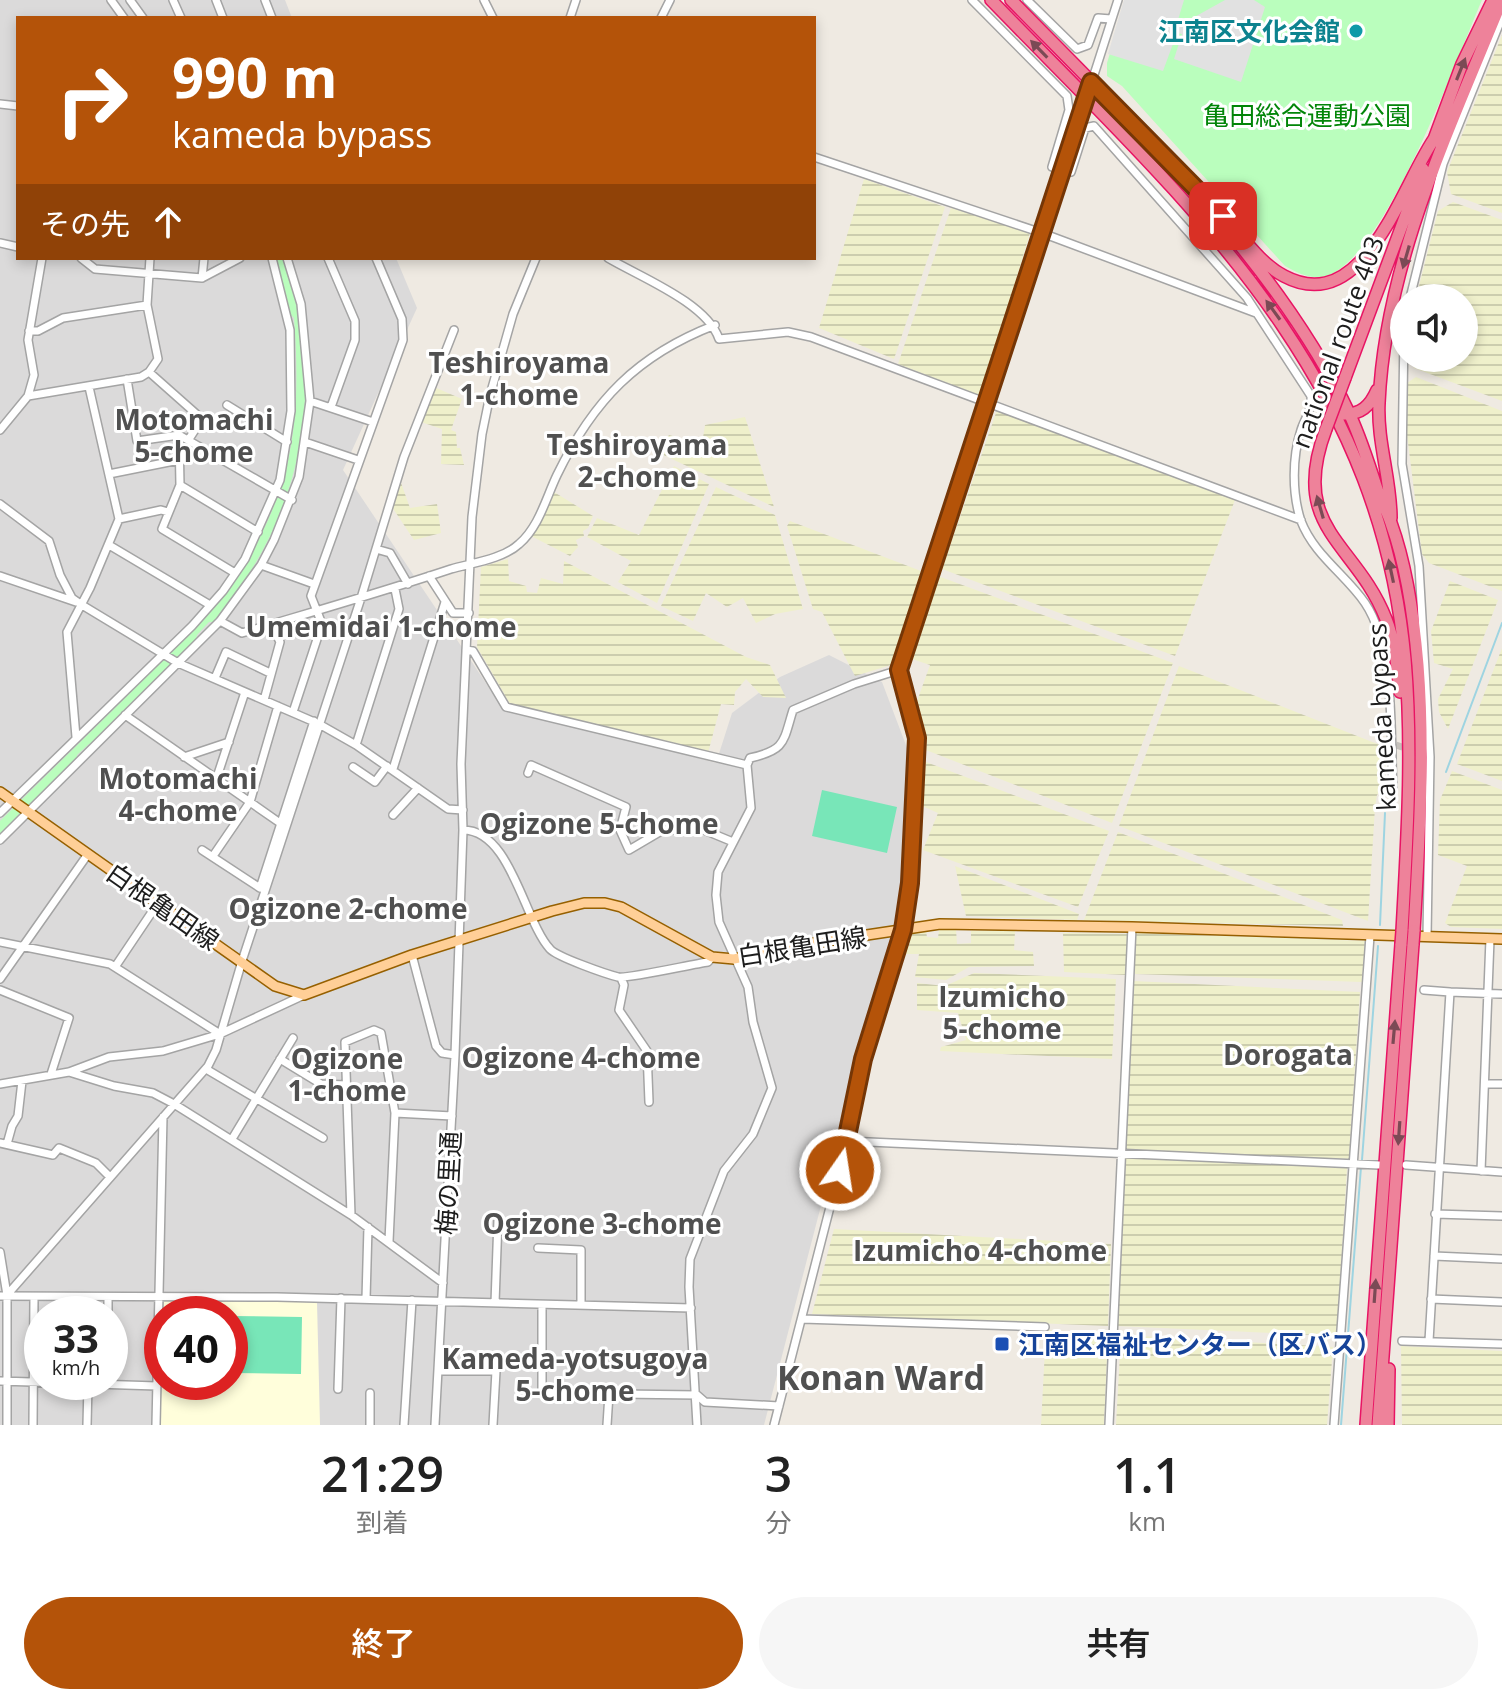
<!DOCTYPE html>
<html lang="ja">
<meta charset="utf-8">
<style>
:root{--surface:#fff;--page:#f6f6f6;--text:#222;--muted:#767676;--accent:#b45309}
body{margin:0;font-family:"Open Sans","Noto Sans JP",sans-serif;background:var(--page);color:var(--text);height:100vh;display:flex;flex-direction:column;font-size:30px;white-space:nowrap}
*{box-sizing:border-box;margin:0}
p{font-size:26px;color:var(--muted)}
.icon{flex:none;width:44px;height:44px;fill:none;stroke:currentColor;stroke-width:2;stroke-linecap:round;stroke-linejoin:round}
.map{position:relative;height:1425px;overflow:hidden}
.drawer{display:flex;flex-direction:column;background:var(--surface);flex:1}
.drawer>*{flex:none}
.hud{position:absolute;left:16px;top:16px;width:800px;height:244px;border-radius:0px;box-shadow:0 4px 12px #0003;background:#b45309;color:#fff;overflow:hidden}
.fabs{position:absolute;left:1390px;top:284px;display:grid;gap:16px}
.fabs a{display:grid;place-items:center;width:88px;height:88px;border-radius:50%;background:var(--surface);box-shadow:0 4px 12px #0003;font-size:40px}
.speed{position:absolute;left:24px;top:1296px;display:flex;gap:16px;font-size:40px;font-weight:700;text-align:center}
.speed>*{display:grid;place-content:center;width:104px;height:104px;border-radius:50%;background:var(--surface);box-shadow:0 4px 12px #0003;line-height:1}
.speed small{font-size:20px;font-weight:400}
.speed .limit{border:12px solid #d22;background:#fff;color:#111}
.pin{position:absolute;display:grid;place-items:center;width:68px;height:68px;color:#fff;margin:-34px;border-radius:16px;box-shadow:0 4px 12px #0006}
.me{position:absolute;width:88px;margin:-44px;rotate:13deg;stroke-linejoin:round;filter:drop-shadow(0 0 6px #0008)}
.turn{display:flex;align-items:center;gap:28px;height:168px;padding:0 24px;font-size:36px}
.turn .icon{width:104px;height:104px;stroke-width:2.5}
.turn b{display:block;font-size:56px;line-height:68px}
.then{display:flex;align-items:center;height:76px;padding:0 24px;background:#0003;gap:16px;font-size:30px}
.eta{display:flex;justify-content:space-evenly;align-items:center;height:136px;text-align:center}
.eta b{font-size:48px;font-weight:600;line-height:56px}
.primary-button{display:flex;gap:16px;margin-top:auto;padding:16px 24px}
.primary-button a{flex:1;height:92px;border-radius:48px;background:var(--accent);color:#fff;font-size:32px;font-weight:600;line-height:92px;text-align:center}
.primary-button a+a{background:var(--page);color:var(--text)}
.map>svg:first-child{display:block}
.residential{fill:#dbdada;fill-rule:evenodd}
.education{fill:#fffedb}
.farmland{fill:url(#farmland-rules)}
.park{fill:#bafebd}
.pitch{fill:#78e6b8}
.parking{fill:#e1e1e1}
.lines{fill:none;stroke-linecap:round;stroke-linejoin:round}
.stream{stroke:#9ed4e1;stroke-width:2}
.minor-tunnel{stroke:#c5c1bb;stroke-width:7;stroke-dasharray:7 3.5;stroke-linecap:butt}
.minor-casing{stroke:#a4a4a4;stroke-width:10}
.major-casing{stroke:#966000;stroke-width:12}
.highway-casing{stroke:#e81464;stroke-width:14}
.minor{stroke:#fff;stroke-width:7}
.major{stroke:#ffcf97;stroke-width:9}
.highway{stroke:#ee829a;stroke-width:11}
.highway-bridge-casing{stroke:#e81464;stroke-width:14;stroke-linecap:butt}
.highway-bridge{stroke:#ee829a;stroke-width:11}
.oneway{fill:#7b4a55}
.route-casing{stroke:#753606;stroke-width:20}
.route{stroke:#b45309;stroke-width:14}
.culture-dot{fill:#0f9aa8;stroke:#fff;stroke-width:3}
.transit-dot{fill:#1a4fb4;stroke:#fff;stroke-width:3}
.labels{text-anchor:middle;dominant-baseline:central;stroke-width:6;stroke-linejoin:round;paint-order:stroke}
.culture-label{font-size:26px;font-weight:bold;fill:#0d838f;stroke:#fff;text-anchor:end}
.park-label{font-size:26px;fill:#028508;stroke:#fff}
.street-label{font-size:26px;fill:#1d1d1d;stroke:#fff}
.transit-label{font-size:26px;font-weight:bold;fill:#164399;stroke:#fff;text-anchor:start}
.neighbourhood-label{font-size:28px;font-weight:bold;fill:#505050;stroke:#fff}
.district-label{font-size:34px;font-weight:bold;fill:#505050;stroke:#fff}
</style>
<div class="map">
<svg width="1502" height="1425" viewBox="0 0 1502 1425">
<defs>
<pattern id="farmland-rules" width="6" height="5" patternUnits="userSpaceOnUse" patternTransform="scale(2)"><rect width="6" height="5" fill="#eff0cb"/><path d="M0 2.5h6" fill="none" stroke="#cccdae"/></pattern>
</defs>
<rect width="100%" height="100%" fill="#efeae2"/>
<path class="residential" d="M0,0H285L292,18H18V258H396L417,308L343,470L500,704L716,763L732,713L780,677L829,655L882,682L912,761L903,890L764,1425H0ZM42,1314H110V1382H42ZM162,1314H230V1382H162Z"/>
<path class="education" d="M164,1300L317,1302L320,1425H159L162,1323V1382H230V1314H163Z"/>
<path class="farmland" d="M1502,35V213L1451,194L1447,172Z
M864,179L945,207L894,359L819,328Z
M1453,202L1502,220V401L1414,368L1410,358H1464V298H1416L1438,211Z
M951,208L1030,233L981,396L898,364Z
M1416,377L1502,411V591L1429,563L1422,554L1404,411V385Z
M434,387L462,399L451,430L456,432L457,448H460L464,465L441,464L442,429L421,422Z
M997,410L1235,500L1175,656L942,569Z
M745,417L774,507L657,452L669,435L702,444L705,425Z
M674,466L709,484L657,603L618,582L631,561L587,537L597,518L639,535Z
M400,480L410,508L437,504L441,533L414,540L392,507Z
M716,487L775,515L803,609L775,614L756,623L743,598L727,607L706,593L693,621L661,606Z
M554,492L593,516L588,528L583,531L584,536L576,540L578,547L570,556L531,536Z
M790,521L921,571L891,665L855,676L822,612L813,609L787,526Z
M508,559L509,581L526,586L527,592L537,593L541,578L563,584L564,561L746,657L770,665L786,698L763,697L746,679L735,692L734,705L721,704L708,753L510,704L477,647L481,567Z
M938,576L1173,663L1112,823L926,750L927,738L916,704L930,665L912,659Z
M1450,581L1498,600L1448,729L1439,712L1438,699L1453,669L1434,663L1431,631Z
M1502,648V781L1457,764Z
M1179,666L1380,745L1386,763V783L1377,795L1375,807L1368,921L1119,826Z
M926,762L1109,831L1078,907L923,850L938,813L922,806Z
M1452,771L1502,790V929L1451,927L1445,923L1467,866L1438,855L1440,800Z
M1118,832L1342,920L1343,926L1084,920Z
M955,866L1079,914L1077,920L966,916Z
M956,929L957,944L971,943V931H1015L1014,950L1033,952L1034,966L969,967L946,980L915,977L919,954H902L909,934L926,931L927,937L938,938L939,930Z
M1063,933L1128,934L1126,975L1064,972Z
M1135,933L1365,941L1362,982L1135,974Z
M974,973L1116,979L1112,1059L940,1051L941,1047L966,1040L958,1013L917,1010V983L945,986Z
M1133,981L1360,992L1349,1159L1125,1151Z
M1124,1158L1347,1168L1337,1336L1117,1326Z
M834,1229L1111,1244L1108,1326L812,1314Z
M1046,1330L1108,1333L1104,1425H1041Z
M1121,1335L1333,1347L1327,1425H1116Z
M1401,1346L1502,1351V1425H1402Z"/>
<path class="park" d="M1126,0H1482C1457,57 1385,259 1326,276C1312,280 1297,273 1285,266L1122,86L1107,76V63Z
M275,258H284C289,273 295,289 298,305C321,422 291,532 213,622H209L197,635L196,639L94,744H89L77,755V760L0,835V821C53,768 107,717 159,663C214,607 256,563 281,486C299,432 298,372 294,318L290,314Z"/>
<path class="pitch" d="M822,790L897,807L887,853L812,836Z
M230,1316L302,1317L301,1374L230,1373Z"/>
<path class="parking" d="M1124,0H1184L1177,23L1185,26L1189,20L1225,0H1254L1265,7L1241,82L1174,59L1182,34L1177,33L1163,71L1108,54Z"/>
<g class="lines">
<path class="stream" d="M1446,772L1502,623
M1380,925L1385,813
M1362,1160L1378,946
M1341,1425L1361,1167"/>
<path class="minor-tunnel" d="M1396,745L1411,750"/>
<g class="minor-casing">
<path id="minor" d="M111,0L124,18
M130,0L143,18
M173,0L181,18
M216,0L223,18
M265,0L272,18
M484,0L493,18
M972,0L1067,96L1069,110L1052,167L1071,172L1085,128L1094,126L1247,298L1311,396C1312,410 1305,418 1301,430C1292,457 1292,494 1301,521C1314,555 1346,575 1365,603C1396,649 1390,737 1393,790
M1027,0L1077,49L1088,45L1098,18L1111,19
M570,18L576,0
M661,18L670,0
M0,104L18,106
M814,157L1042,233L1256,313
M0,243L18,247
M81,258L95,269L202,278L240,258
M328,258L355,321V340L331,407
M608,258C640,277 707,303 719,339L788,332L811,337L1301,520
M202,278L204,258
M1410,298L1443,164L1502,17
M29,331H38L63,318L147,305
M1404,333L1402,464L1419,566L1430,757L1427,937
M149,372L202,419L189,439
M127,379L137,441L179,435L292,500
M28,396L141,377L149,372L158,359L147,305L150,258
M310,401L373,422
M227,405L287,442
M0,430L28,396L34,375L28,340L42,258
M179,435L180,485L162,529L235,573
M305,442L358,460
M109,474L179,460
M180,485L258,532
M0,504L49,541L60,575L72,598L82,605L178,663L319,724L356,745L448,809L463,810
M119,519L161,510L168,512
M109,545L210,605
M376,549L390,553L408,584
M261,565L314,584
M0,576L76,602
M429,576L453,613H469
M220,621L242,633C312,612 382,592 451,569C472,563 503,559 519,544C539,527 546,498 557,475C593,401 637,355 715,325
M466,650L473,651L506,707L747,765
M215,678L226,652L270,673
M264,700L280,642L271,624
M293,712L322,624L311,596L403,340L402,319L376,258
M125,715L280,823
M76,737L67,632L90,588L119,519L89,387
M356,745L399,609L395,589
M184,757L229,742
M353,767L375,782L387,766
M393,769L445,602
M528,773L531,765L626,807L620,830L629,850L663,830H704L733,842
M216,780L245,692
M0,813L192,626L223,591L245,559L280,480L291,411L290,330L272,258
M393,815L418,788
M463,830C511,830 524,921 550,949C557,957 606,974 618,977C627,979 693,964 708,962L712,957
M0,840L220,621L261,565L274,540L299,477L310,401L301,304L287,258
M202,850L260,888L314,721
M213,856L250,802L278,706
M0,942L110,964L220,1034
M412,955L436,1046L442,1053L455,1055
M115,967L158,903
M621,978L624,985L619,1010L647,1051L649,1102
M0,979L88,854
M0,990L69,1018L51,1074
M1424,990L1450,992
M280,1059L321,1084L347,1085
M206,1069L323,1138
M69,1072L114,1086L153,1093L174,1104L351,1215L443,1283
M0,1084L69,1072L109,1057L163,1051L220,1034L304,995
M1485,1084H1502
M395,1113L452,1116
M232,1139L293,1038
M847,1141L1379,1165
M0,1143L53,1155L59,1148L96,1163L110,1177
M7,1144L12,1126L18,1116L22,1081
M1406,1165L1502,1172
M1481,1171L1490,939
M1435,1214L1502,1216
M351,1215L345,1042L374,1030L381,1033L395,1113L389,1241
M538,1248L581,1250V1305
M0,1252L7,1295V1425
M1434,1256L1502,1259
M7,1295L208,1066L216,1050L242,961L361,598L404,457L454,330
M0,1296L277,1297L691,1308
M366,1299L368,1227
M1431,1299L1502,1302
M495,1303L498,1220
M542,1305V1393L697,1395L705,1402L779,1406
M71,1314L72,1297
M108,1314V1298
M802,1319L1045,1327
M1402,1341L1502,1344
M1429,1341L1450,992L1502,994
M438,1371H496L493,1425
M0,1381L157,1386
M338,1389L341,1298
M370,1393V1425
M33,1425L34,1297
M87,1425L88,1384
M156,1425L163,1117
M404,1425L412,1300
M435,1425L455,1055L463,830L461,764L472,517L482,434L490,395L513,314L536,258
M607,1425L609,1394
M697,1425L689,1287L690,1259L724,1171L753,1134L772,1088L753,1022L748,987L719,922L716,895L718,872L751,808L747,765L750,758C786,750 783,742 793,710L854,684L899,670
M774,1425L847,1141L863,1059L903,930L910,883L917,738L899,670L989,402L1118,0
M1109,1425L1132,927
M1334,1425L1370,936"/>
</g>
<g class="major-casing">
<path id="major" d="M0,792L275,986L304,995L412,955L552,911L584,903H605L621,907L712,957L734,959L807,944L940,924L1132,927L1502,939"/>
</g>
<g class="highway-casing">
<path id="highway" d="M991,0C1183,198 1378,366 1405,659C1413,750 1407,840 1402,931
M1011,0C1129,121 1278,261 1350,415C1361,439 1369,464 1377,489C1381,500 1387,511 1391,523C1407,567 1414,618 1418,665C1425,754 1419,843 1414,931
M1433,142L1462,64L1493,0
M1227,220C1244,239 1261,264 1284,276C1365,319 1402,183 1436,136
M1345,378L1423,169
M1342,414C1361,415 1370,406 1377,390
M1326,429C1288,529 1356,542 1386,619C1395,641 1397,668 1400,692
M1391,518C1391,479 1377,442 1379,403C1385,263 1450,128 1502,0
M1366,1425L1401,944
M1378,1425L1413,944
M1388,1425L1389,1369"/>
</g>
<use href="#minor" class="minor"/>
<use href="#major" class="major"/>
<use href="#highway" class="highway"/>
<g class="highway-bridge-casing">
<path id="highway-bridge" d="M1326,429L1345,378
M1401,944L1402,931
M1413,944L1414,931"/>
</g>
<use href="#highway-bridge" class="highway-bridge"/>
</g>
<defs><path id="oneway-solid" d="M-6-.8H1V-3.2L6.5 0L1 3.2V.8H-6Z" transform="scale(2)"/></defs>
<g class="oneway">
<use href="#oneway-solid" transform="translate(1039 49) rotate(-134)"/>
<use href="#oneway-solid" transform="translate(1461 69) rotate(-68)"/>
<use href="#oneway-solid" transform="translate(1406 257) rotate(106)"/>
<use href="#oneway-solid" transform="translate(1273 310) rotate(-126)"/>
<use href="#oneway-solid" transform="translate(1320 507) rotate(-106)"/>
<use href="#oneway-solid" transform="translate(1391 571) rotate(-102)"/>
<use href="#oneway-solid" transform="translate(1394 1032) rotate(-85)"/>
<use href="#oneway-solid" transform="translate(1399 1133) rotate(94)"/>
<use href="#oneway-solid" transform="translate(1375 1291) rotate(-86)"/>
</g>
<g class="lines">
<g class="route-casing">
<path id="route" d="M840,1170L863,1059L903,930L910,883L917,738L899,670L1091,82L1223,216"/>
</g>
<use href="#route" class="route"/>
</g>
<circle class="culture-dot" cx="1356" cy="31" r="8"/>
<rect class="transit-dot" x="994" y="1336" width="16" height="16" rx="4"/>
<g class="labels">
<g class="culture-label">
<text x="1340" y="31">江南区文化会館</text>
</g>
<g class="park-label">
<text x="1307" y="115">亀田総合運動公園</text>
</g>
<g class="street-label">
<text transform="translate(1337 342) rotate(-70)">national route 403</text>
<text transform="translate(1381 717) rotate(-93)">kameda bypass</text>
<text transform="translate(163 906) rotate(35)">白根亀田線</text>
<text transform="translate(802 946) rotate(-9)">白根亀田線</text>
<text transform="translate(448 1183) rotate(-87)">梅の里通</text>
</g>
<g class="transit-label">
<text x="1018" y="1344">江南区福祉センター（区バス）</text>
</g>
<g class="neighbourhood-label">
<text x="519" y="362">Teshiroyama<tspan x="519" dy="32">1-chome</tspan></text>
<text x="194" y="419">Motomachi<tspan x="194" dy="32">5-chome</tspan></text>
<text x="637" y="444">Teshiroyama<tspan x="637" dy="32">2-chome</tspan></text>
<text x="381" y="626">Umemidai 1-chome</text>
<text x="178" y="778">Motomachi<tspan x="178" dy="32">4-chome</tspan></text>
<text x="599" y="823">Ogizone 5-chome</text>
<text x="348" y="908">Ogizone 2-chome</text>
<text x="1002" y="996">Izumicho<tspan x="1002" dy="32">5-chome</tspan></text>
<text x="1288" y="1054">Dorogata</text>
<text x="581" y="1057">Ogizone 4-chome</text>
<text x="347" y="1058">Ogizone<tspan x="347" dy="32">1-chome</tspan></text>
<text x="602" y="1223">Ogizone 3-chome</text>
<text x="980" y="1250">Izumicho 4-chome</text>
<text x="575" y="1358">Kameda-yotsugoya<tspan x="575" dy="32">5-chome</tspan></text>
</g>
<g class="district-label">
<text x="881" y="1377">Konan Ward</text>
</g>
</g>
</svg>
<div class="fabs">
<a><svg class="icon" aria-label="sound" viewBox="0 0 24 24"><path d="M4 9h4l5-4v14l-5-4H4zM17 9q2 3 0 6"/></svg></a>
</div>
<div class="speed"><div>33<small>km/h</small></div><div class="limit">40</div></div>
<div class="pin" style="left:1223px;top:216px;background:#d93025"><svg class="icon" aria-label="arrive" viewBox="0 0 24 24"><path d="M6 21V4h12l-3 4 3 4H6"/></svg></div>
<svg class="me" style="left:840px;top:1170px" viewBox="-20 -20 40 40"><circle r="17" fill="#b45309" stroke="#fff" stroke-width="3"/><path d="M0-11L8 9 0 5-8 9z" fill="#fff"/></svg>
<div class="hud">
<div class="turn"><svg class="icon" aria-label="right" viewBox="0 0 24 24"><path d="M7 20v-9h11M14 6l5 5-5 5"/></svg><div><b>990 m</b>kameda bypass</div></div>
<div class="then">その先<svg class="icon" aria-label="ahead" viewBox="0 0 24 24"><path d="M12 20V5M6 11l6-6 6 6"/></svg></div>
</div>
</div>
<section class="drawer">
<div class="eta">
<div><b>21:29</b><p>到着</p></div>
<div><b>3</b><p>分</p></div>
<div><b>1.1</b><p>km</p></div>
</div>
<div class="primary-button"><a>終了</a><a>共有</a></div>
</section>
